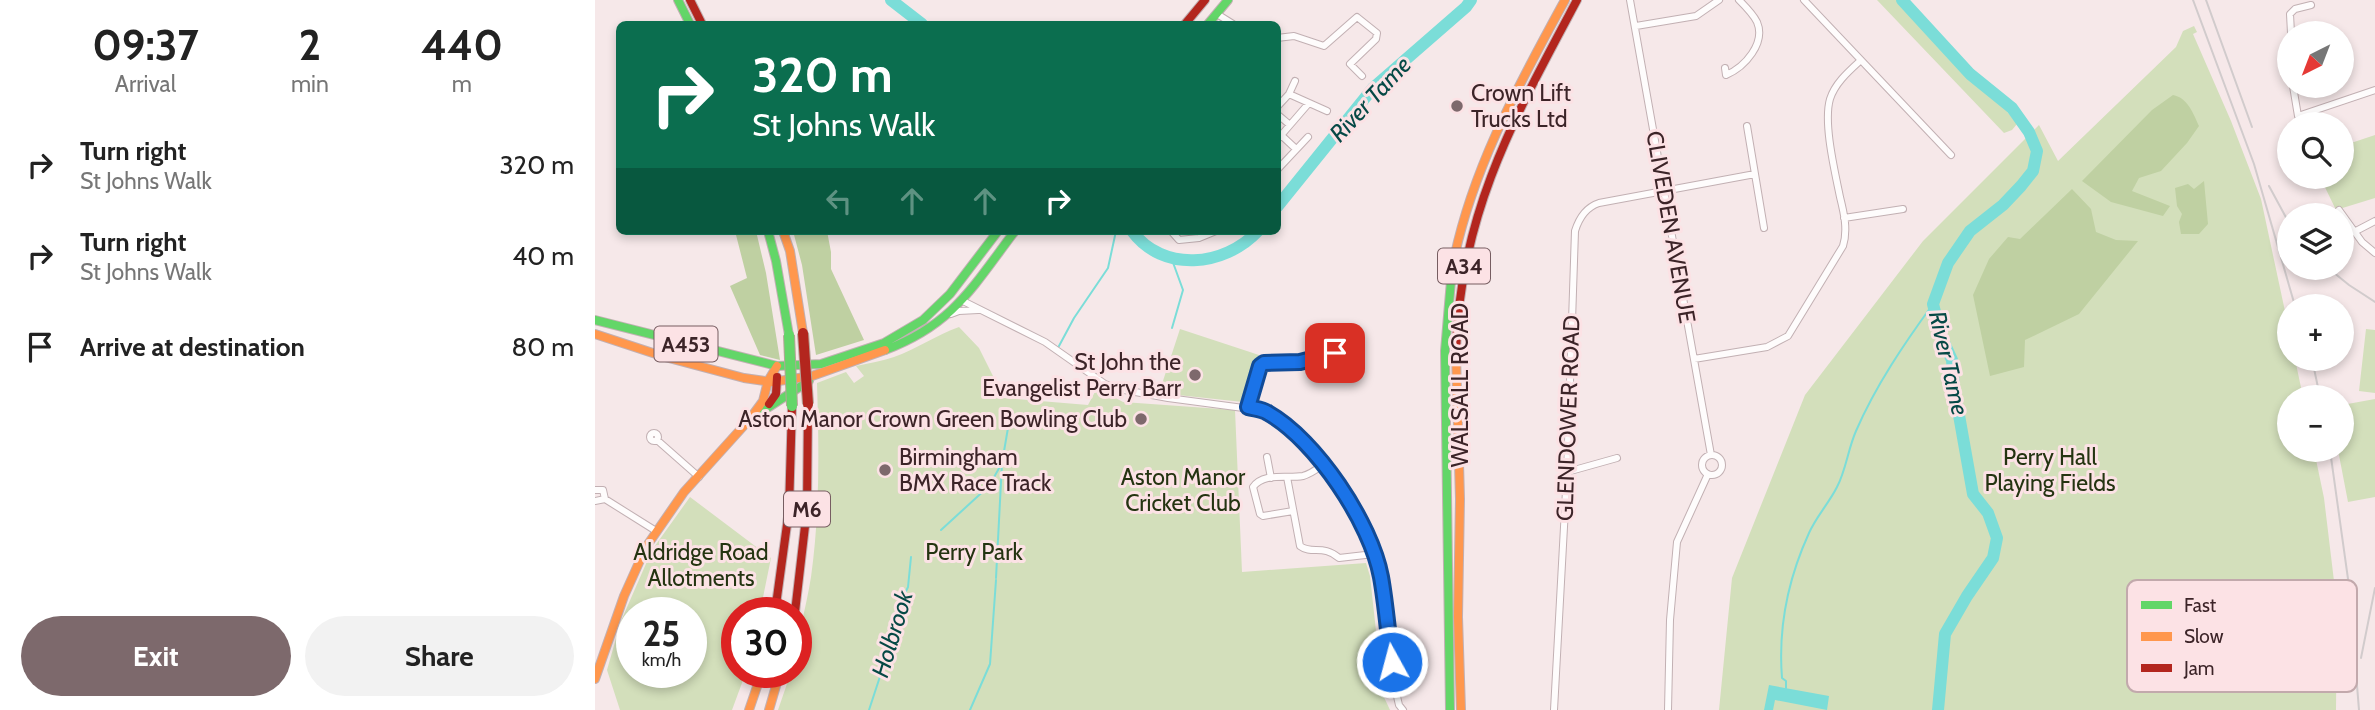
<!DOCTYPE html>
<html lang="en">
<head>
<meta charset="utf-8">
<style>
  :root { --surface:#fff; --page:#f2f2f2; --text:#222; --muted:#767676; --accent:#7d696c }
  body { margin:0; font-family:Cabin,sans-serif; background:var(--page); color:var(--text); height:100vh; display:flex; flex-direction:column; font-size:26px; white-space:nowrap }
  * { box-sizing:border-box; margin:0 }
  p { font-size:23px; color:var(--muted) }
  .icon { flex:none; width:38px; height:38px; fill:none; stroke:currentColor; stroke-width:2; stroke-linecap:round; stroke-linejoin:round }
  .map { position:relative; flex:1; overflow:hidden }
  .side { display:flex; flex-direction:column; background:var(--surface); width:595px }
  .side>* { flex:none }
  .top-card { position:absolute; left:21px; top:21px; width:665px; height:214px; border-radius:10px; box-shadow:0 4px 10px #0003; background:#0b6e4f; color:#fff; overflow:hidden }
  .needle { width:46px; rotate:222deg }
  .buttons { position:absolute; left:1682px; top:21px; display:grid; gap:14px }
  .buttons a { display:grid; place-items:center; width:77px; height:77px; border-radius:50%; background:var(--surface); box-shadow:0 4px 10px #0003; font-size:35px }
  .speed { position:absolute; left:21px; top:597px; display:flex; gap:14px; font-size:35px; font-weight:700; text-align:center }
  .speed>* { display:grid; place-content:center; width:91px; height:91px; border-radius:50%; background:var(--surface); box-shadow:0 4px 10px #0003; line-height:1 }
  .speed small { font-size:18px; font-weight:400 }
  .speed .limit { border:10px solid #d22; background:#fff; color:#111 }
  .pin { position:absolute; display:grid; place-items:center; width:60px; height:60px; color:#fff; margin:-30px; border-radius:14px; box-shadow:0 4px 10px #0006 }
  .me { position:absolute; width:77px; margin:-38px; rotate:353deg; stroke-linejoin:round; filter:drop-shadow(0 0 5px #0008) }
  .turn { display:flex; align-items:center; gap:24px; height:147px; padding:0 21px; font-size:32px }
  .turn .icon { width:91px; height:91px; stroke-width:2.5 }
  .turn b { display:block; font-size:49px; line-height:60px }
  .lanes { display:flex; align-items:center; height:66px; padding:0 21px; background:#0003; justify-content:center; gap:35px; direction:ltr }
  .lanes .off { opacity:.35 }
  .eta { display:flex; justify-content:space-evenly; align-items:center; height:119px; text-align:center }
  .eta b { font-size:42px; font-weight:700; line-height:49px }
  .button { display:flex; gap:14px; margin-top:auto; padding:14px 21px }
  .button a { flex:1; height:80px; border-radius:42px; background:var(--accent); color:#fff; font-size:28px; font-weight:700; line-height:80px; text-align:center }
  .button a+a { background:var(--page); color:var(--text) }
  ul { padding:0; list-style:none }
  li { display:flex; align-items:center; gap:21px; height:91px; padding:0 21px }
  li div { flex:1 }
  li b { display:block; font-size:26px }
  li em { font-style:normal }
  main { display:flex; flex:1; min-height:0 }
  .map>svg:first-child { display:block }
  .green { fill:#d3dfbb; fill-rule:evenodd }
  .forest { fill:#bfd0a2 }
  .water { fill:#7bddd8 }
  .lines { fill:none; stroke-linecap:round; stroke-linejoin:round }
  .stream { stroke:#7bddd8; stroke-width:2 }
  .river { stroke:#7bddd8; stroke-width:12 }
  .street-casing { stroke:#c2b0b3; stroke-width:8 }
  .fast-casing { stroke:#c2b0b3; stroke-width:10 }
  .slow-casing { stroke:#c2b0b3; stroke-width:10 }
  .jam-casing { stroke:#c2b0b3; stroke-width:10 }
  .street { stroke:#fefcfc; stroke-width:6 }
  .fast { stroke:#63d668; stroke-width:8 }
  .slow { stroke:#ff974d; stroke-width:8 }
  .jam { stroke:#b3261e; stroke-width:8 }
  .rail { stroke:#d1cbcc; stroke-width:2 }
  .fast-bridge-casing { stroke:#b6a498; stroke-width:12; stroke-linecap:butt }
  .jam-bridge-casing { stroke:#b6a498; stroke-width:12; stroke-linecap:butt }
  .fast-bridge { stroke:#63d668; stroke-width:10 }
  .jam-bridge { stroke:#b3261e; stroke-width:10 }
  .route-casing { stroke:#114b97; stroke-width:18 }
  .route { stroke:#1a73e8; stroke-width:12 }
  .poi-dot { fill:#7d696c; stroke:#fce2e5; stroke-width:2.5 }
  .labels { text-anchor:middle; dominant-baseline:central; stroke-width:6; stroke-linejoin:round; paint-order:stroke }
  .shield { fill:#fce2e5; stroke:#765d61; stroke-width:2 }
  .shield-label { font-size:21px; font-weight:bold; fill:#3c2428 }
  .poi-label { font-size:23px; fill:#3c2428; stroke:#fce2e5; text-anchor:start }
  .street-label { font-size:23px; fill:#3c2428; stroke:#fce2e5 }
  .park-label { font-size:23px; fill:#243411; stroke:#fce2e5 }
  .water-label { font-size:24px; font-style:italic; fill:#064946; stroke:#fce2e5 }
  .key { fill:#fce2e5; stroke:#c2a9ac; stroke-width:2 }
  .key-label { font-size:19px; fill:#3c2428 }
</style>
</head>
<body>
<main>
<section class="side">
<div class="eta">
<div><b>09:37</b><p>Arrival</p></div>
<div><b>2</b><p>min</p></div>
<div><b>440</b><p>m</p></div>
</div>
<ul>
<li><svg class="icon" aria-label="right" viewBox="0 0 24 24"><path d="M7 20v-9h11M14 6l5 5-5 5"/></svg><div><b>Turn right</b><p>St Johns Walk</p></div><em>320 m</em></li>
<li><svg class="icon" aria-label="right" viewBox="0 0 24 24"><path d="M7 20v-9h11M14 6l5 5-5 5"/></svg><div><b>Turn right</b><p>St Johns Walk</p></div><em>40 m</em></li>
<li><svg class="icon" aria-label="arrive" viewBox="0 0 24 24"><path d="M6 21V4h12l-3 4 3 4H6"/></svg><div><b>Arrive at destination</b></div><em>80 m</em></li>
</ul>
<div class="button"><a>Exit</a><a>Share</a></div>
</section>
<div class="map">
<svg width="1780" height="710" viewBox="0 0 1780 710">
  <rect width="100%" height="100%" fill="#f6e8e9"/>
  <path class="green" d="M 1282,0 L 1304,0 L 1355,59 L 1411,110 L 1422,124 L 1417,130 L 1409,133 Z
    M 1599,26 L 1602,32 L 1598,34 L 1636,121 L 1666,199 L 1694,330 L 1694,359 L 1700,359 L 1708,397 L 1694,397 L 1694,450 L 1719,450 L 1729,498 L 1742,606 L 1741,710 L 1124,710 L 1137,578 L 1210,395 L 1328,241 L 1444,125 L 1463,161 L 1581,47 L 1588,31 Z
    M 1780,135 L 1780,198 L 1741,210 L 1725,177 L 1746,177 L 1747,146 Z
    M 364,327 L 384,348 L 409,398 L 493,405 L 502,388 L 528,402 L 640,410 L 647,572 L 771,563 L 775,576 L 788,695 L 795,710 L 183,710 L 196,672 L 201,672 C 201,639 211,609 216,577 C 225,513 224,448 222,383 L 251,372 L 259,383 L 269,376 L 261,366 C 274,363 287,361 299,357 C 322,349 341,335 364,327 Z
    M 585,329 L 664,355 L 648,402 L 564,393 Z
    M 1771,329 L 1780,330 L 1780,393 L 1764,391 Z
    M 1780,399 L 1780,497 L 1753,502 L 1743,450 L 1746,450 L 1747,405 Z
    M 95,497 L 176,558 L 165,612 L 142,612 L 142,672 L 151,672 L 137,710 L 25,710 L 12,670 L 26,621 L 57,550 ZM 37,612 L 96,612 L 96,672 L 37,672 Z"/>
  <path class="forest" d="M 1578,95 C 1593,98 1598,113 1604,126 L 1592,143 L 1566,171 L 1544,178 L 1537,191 L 1575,206 L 1568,216 L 1516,202 L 1487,181 L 1557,110 Z
    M 1609,181 L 1613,224 L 1604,234 L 1586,234 L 1584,222 L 1587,214 L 1582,206 L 1580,188 L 1593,184 L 1599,189 Z
    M 1477,189 L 1496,209 L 1501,232 L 1521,240 L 1543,241 L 1484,314 L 1430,340 L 1429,367 L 1395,376 L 1378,295 L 1394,259 L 1413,237 L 1425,239 Z
    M 140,231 L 161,231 L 171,273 L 185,360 L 165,355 L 135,286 L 152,278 Z
    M 198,231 L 232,231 L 236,252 L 236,269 L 269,340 L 221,355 L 207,265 Z"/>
  <path class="water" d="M 1174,685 L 1234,696 L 1232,710 L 1180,700 L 1178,710 L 1169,710 Z"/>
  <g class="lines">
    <path class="stream" d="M 576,257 L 588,290 L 577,328
      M 464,346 L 479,318 L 513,268 L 521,231
      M 346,530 L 394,486 L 407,463 L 414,422
      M 401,578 L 407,463
      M 1191,688 L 1191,681 L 1187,678 C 1183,628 1193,579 1214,533 C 1221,517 1234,503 1242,487 C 1251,470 1253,449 1261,431 C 1281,385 1309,344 1338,304
      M 274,710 L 297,640 L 299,617 L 313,587 L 316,557
      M 375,710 L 395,664 L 401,580"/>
    <path class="river" d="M 296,0 L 327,24
      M 1307,0 L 1375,74 L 1417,108 L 1434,132 L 1442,151 L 1438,171 L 1426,186 L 1408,205 L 1375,231 L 1353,263 L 1338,304 L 1346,336 L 1357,360 L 1359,387 L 1378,494 L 1393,513 L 1402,538 L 1398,558 L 1372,596 L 1350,634 L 1343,710
      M 682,207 L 778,88 L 871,7 L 876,0
      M 537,231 C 568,273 629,267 663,231"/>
    <defs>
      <path id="street" d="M 1035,0 L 1116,455
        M 1209,0 L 1356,155
        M 622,14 L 638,24
        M 1041,26 L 1101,16 L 1124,0
        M 1696,33 L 1695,14 L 1700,9 L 1716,5
        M 682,38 L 699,36 L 729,46 L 762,17 L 782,33 L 781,39 L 755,64 L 767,76
        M 1130,68 L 1131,75 C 1150,67 1171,43 1162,22 C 1158,14 1150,6 1144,0
        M 1698,86 L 1703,116 L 1780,90
        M 694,94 L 732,111
        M 682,107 L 694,94 L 700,81
        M 682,114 L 695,125
        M 1152,126 L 1169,228
        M 686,135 L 701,149
        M 682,140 L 714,103
        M 682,170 L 713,137
        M 1744,210 L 1767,242 L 1780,253
        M 1249,218 L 1308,209
        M 576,231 L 584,240 L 604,238 L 621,231
        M 1759,232 L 1780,221
        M 366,300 L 450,342 L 510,384 L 524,389 L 573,398 L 671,411 L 691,424 L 709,440 L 729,464 L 751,498 L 772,537 L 786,575 L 800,688 L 804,705 L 808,710
        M 356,314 L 364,311 L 383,310
        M 1099,359 L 1172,347 L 1193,336 L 1248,246 C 1253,230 1249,213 1245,197 C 1240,172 1228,123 1235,99 C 1240,83 1254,71 1266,60
        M 653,407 L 665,366 L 669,363 L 723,359 L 757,346
        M55 437a4 4 0 1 1 8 0a4 4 0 1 1-8 0Z
        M 62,440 L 104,477
        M1107 465a10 10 0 1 1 20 0a10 10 0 1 1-20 0Z
        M 672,457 L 676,478
        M 972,472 L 1022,458
        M 692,477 L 705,546 C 717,555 728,544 744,558 L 779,554
        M 0,490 L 8,490 L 10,499 L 61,531
        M 0,501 L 10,499
        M 698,511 L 668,516 L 665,514 L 658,487 C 669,472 691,479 708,476 C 716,474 722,469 729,464
        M 959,710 L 972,472 L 980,231 C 984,218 992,207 1004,203 L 1160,174
        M 1073,710 L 1075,620 L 1082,542 L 1113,474"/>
      <path id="fast" d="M 83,0 L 95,24
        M 613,24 L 633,0
        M 173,231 L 181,261 L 194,335
        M 0,320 L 182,366 L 226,364 L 289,343 L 328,320 L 355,294 L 403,231
        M 290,350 C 359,324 378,286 420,231
        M 160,416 L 214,381
        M 855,710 L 850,351 L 857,269"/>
      <path id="slow" d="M 188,231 L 195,251 L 208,333
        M 857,269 C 875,172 923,86 970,0
        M 0,334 L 70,357 L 149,378 L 177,382 L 217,376 L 290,350
        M 861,355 L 865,499 L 863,617 L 866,710
        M 0,679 L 29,596 L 51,547 L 89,492 L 154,420 L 168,401 L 173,381 L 182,366
        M 154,710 L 167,672
        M 174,710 L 185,672"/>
      <path id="jam" d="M 95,0 L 107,24
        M 590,24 L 610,0
        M 861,355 C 863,217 919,118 982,0
        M 174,404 L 181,394 L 182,377
        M 180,612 L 194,510 L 197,406
        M 200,612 L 212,509 L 213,404"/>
    </defs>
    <use href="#street" class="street-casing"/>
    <use href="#fast" class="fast-casing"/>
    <use href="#slow" class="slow-casing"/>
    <use href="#jam" class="jam-casing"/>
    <use href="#street" class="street"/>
    <use href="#fast" class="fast"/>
    <use href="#slow" class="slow"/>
    <use href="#jam" class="jam"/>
    <path class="rail" d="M 1598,0 L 1659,164 L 1700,306
      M 1611,0 L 1657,127
      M 1674,186 L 1694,223
      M 1733,268 L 1754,285 L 1780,302
      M 1717,359 L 1725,397
      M 1735,450 L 1754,586 L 1764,710
      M 1766,658 L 1780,588"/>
    <defs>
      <path id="fast-bridge" d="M 194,335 L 197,406"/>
      <path id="jam-bridge" d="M 208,333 L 213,404"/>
    </defs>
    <use href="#fast-bridge" class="fast-bridge-casing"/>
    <use href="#jam-bridge" class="jam-bridge-casing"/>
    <use href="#fast-bridge" class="fast-bridge"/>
    <use href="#jam-bridge" class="jam-bridge"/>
  </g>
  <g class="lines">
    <defs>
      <path id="route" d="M 740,353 L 705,362 L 669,363 L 665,366 L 653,407 C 660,409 667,409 673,413 C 721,440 776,523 786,577 C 791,605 793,634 797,662"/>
    </defs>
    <use href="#route" class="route-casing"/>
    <use href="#route" class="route"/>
  </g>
  <g class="poi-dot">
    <circle cx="862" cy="106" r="7"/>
    <circle cx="600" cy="375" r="7"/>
    <circle cx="546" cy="419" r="7"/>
    <circle cx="290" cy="470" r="7"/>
  </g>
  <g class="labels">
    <g class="shield">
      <rect x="843" y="248.5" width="52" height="35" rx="5"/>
      <rect x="59.5" y="326.5" width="63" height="35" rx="5"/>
      <rect x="189" y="491.5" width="46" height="35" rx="5"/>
    </g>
    <g class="shield-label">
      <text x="869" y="266">A34</text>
      <text x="91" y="344">A453</text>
      <text x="212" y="509">M6</text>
    </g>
    <g class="poi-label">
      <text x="876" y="93">Crown Lift<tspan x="876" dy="26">Trucks Ltd</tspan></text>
      <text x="586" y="362" text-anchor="end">St John the<tspan x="586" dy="26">Evangelist Perry Barr</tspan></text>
      <text x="532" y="419" text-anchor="end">Aston Manor Crown Green Bowling Club</text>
      <text x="304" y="457">Birmingham<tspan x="304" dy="26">BMX Race Track</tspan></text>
    </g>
    <g class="street-label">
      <text transform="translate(1076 227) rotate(80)">CLIVEDEN AVENUE</text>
      <text transform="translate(865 385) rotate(-90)">WALSALL ROAD</text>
      <text transform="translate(973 418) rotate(-88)">GLENDOWER ROAD</text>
    </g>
    <g class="park-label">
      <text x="1455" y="457">Perry Hall<tspan x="1455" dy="26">Playing Fields</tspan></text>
      <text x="588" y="477">Aston Manor<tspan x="588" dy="26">Cricket Club</tspan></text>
      <text x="106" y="552">Aldridge Road<tspan x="106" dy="26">Allotments</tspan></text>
      <text x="379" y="552">Perry Park</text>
    </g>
    <g class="water-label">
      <text transform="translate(775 99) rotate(-47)">River Tame</text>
      <text transform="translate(1354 363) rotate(77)">River Tame</text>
      <text transform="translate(297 634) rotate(-73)">Holbrook</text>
    </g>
  </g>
  <rect x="1532" y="580" width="230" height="112" rx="10" class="key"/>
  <rect x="1546" y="601" width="31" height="8" fill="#63d668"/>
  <rect x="1546" y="632" width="31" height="9" fill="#ff974d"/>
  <rect x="1546" y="664" width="31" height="8" fill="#b3261e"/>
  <g class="key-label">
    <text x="1589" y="612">Fast</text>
    <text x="1589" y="643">Slow</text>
    <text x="1589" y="675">Jam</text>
  </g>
</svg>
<div class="buttons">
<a><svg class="needle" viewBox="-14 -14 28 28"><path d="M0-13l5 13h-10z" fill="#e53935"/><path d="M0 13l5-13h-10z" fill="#767676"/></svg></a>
<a><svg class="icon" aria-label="search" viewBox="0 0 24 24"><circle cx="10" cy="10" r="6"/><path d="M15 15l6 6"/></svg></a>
<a><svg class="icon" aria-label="layers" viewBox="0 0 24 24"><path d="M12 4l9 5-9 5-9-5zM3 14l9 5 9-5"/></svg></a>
<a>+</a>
<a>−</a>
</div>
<div class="speed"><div>25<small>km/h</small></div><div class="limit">30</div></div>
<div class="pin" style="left:740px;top:353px;background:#d93025"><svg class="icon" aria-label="arrive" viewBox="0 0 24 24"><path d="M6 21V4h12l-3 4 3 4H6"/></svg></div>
<svg class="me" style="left:797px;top:662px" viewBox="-20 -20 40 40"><circle r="17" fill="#1a73e8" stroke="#fff" stroke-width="3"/><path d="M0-11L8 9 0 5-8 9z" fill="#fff"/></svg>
<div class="top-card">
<div class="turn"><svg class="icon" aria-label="right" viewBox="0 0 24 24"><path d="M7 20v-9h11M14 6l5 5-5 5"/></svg><div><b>320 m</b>St Johns Walk</div></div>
<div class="lanes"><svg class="icon off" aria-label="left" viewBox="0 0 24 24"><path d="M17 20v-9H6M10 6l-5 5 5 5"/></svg><svg class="icon off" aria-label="ahead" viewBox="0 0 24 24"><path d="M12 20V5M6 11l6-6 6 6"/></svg><svg class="icon off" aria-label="ahead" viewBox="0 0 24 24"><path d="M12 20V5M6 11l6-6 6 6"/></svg><svg class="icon" aria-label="right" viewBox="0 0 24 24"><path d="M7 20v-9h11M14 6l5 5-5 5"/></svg></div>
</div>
</div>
</main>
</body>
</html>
